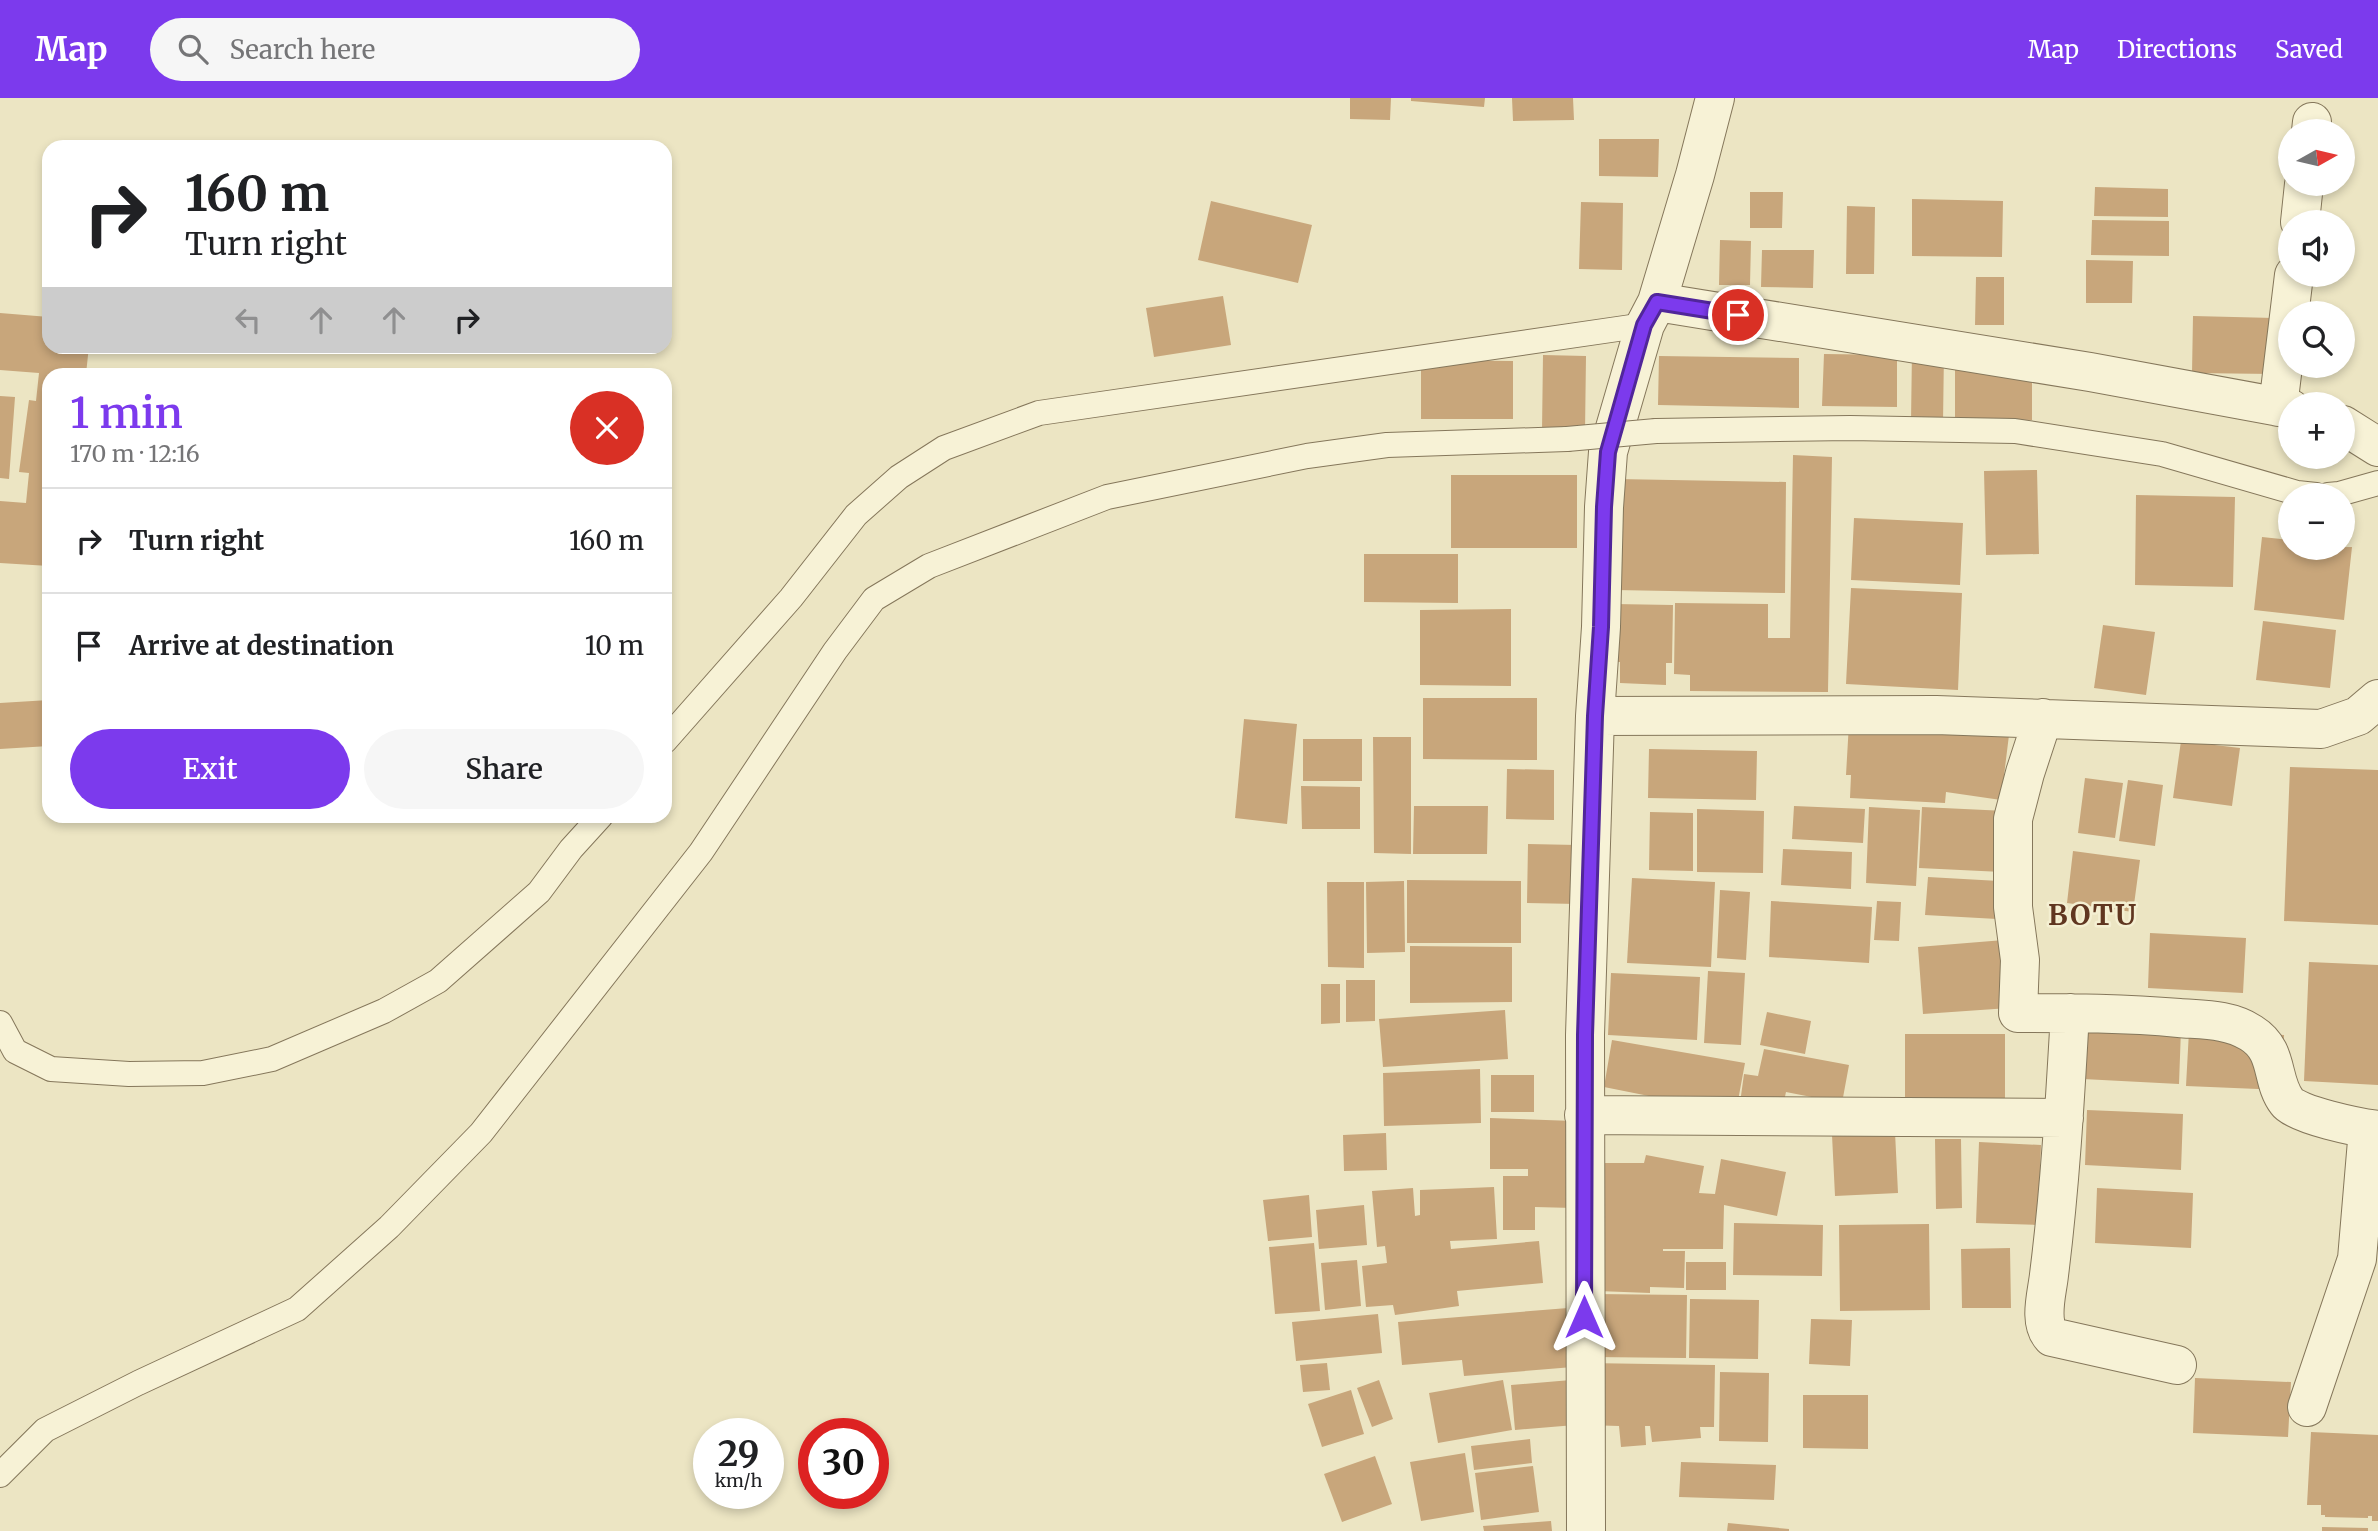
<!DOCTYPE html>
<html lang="en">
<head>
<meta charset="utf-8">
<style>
  :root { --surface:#fff; --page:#f6f6f6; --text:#202124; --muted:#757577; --line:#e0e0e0; --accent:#7c3aed }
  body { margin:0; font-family:Merriweather,serif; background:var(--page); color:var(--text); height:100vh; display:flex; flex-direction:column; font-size:26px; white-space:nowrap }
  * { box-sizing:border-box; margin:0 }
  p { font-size:23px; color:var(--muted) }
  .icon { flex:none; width:38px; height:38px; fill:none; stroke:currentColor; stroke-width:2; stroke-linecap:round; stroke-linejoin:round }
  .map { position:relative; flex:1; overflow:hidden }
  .panel { position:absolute; left:42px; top:270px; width:630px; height:455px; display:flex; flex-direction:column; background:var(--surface); border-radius:21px; box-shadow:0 4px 10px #0003 }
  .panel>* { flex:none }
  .top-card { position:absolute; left:42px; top:42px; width:630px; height:214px; border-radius:21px; box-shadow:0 4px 10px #0003; background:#fff; color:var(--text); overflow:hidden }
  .needle { width:46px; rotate:82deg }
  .tools { position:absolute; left:2278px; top:21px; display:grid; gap:14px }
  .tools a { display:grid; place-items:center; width:77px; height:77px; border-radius:50%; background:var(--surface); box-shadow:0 4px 10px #0003; font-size:35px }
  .speed { position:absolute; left:693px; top:1320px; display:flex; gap:14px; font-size:35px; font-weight:700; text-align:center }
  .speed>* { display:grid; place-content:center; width:91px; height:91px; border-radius:50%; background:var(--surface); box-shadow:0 4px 10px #0003; line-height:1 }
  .speed small { font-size:18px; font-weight:400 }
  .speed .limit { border:10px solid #d22; background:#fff; color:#111 }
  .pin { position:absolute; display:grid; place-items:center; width:60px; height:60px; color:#fff; margin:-30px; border:4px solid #fff; border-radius:50%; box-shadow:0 2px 7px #0007 }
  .me { position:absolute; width:77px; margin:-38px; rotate:0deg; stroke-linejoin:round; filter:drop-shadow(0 0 5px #0008) }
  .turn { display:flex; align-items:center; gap:24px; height:147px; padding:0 28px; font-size:32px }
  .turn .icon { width:91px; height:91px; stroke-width:2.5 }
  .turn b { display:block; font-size:49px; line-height:60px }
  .lanes { display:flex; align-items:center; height:66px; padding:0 28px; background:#0003; justify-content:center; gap:35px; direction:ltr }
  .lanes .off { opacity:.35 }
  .round { display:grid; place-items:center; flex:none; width:74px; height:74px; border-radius:37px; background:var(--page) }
  .head { display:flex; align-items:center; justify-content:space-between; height:119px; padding:0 28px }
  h1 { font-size:42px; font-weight:600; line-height:52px; color:var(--accent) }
  .button { display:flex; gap:14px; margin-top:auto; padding:14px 28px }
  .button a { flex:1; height:80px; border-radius:42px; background:var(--accent); color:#fff; font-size:28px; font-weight:600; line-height:80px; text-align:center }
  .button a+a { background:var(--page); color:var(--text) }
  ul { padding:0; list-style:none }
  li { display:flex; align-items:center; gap:21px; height:105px; padding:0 28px; border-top:2px solid var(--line) }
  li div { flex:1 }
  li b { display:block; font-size:26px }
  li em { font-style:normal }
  header { display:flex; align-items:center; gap:42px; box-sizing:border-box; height:98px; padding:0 35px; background:var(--accent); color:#fff }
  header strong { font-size:33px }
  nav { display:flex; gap:38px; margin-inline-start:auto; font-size:24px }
  .search { width:490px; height:63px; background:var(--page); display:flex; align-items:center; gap:18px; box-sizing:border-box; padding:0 24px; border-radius:38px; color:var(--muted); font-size:26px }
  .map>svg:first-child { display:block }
  .building { fill:#c8a67b }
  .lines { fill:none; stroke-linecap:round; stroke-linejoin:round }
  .lane-casing { stroke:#85775b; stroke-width:26 }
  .street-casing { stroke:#85775b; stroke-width:40 }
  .lane { stroke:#f7f2d6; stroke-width:24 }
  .street { stroke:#f7f2d6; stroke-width:38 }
  .lane-bridge-casing { stroke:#85775b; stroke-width:26; stroke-linecap:butt }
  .lane-bridge { stroke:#f7f2d6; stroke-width:24 }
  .route-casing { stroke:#51269a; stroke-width:18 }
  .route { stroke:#7c3aed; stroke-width:12 }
  .labels { text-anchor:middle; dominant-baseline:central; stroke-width:5; stroke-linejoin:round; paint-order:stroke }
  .district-label { font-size:28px; font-weight:bold; letter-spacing:2px; fill:#603620; stroke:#f4efd2 }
</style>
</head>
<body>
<header>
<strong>Map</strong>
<div class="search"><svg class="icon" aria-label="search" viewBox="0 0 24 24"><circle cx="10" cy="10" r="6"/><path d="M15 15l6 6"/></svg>Search here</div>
<nav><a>Map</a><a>Directions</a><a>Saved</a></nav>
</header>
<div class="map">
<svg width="2378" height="1433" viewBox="0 0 2378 1433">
  <rect width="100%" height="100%" fill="#ece5c3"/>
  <path class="building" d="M 1350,0 L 1391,0 L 1390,22 L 1350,21 Z
    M 1411,0 L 1485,0 L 1484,9 L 1411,3 Z
    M 1512,0 L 1573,0 L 1574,22 L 1513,23 Z
    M 1599,41 L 1659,41 L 1658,79 L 1599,78 Z
    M 2095,89 L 2168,91 L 2168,119 L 2094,118 Z
    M 1750,94 L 1783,94 L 1782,130 L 1750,130 Z
    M 1912,101 L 2003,103 L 2002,159 L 1912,158 Z
    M 1211,103 L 1312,127 L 1298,185 L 1198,162 Z
    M 1581,104 L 1623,105 L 1622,172 L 1579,171 Z
    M 1847,108 L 1875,109 L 1874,176 L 1846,176 Z
    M 2092,122 L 2169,123 L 2169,158 L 2091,157 Z
    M 1720,142 L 1751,143 L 1750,187 L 1719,187 Z
    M 1762,152 L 1814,152 L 1813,190 L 1761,189 Z
    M 2086,162 L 2133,163 L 2132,205 L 2086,205 Z
    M 1976,179 L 2004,179 L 2004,227 L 1975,227 Z
    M 1223,198 L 1231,247 L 1154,259 L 1146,210 Z
    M 0,215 L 49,219 L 49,248 L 89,248 L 86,276 L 49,276 L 49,468 L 0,465 L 0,403 L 26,405 L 29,375 L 19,374 L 29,302 L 36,303 L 39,275 L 0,272 Z
    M 2193,218 L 2274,220 L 2273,276 L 2192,275 Z
    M 1912,252 L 1944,252 L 1943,325 L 1911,324 Z
    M 1824,256 L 1897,257 L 1897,309 L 1822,308 Z
    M 1543,257 L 1586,258 L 1585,334 L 1542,333 Z
    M 1659,258 L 1799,260 L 1799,310 L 1658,307 Z
    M 1421,262 L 1513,263 L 1513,321 L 1421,321 Z
    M 1955,271 L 2032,272 L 2032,322 L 1955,321 Z
    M 0,298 L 15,299 L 9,381 L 0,380 Z
    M 1793,357 L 1832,359 L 1828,594 L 1690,593 L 1690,577 L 1674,576 L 1675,505 L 1768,506 L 1768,540 L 1790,540 Z
    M 2037,372 L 2039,456 L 1986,457 L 1984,373 Z
    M 1451,377 L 1577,377 L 1577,450 L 1451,450 Z
    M 1617,381 L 1786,384 L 1785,495 L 1615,492 Z
    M 2136,397 L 2235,399 L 2233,489 L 2135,487 Z
    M 1854,420 L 1963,425 L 1960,487 L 1851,482 Z
    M 2262,439 L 2291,442 L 2291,450 L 2352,449 L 2344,522 L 2254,512 Z
    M 1364,456 L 1458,456 L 1458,505 L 1364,504 Z
    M 1851,490 L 1962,495 L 1958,592 L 1846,586 Z
    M 1614,506 L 1673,507 L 1672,565 L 1666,565 L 1666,587 L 1620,585 L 1620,564 L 1613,564 Z
    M 1511,511 L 1511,588 L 1420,587 L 1420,512 Z
    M 2263,523 L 2336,532 L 2330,590 L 2256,582 Z
    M 2103,527 L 2155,534 L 2146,597 L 2094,590 Z
    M 1423,600 L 1537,600 L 1537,662 L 1423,661 Z
    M 49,602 L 49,648 L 0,651 L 0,605 Z
    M 1244,621 L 1297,626 L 1287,726 L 1235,720 Z
    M 1849,625 L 2009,637 L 2001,702 L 1946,694 L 1945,705 L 1850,700 L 1851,677 L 1846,677 Z
    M 1373,639 L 1411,639 L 1411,756 L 1374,755 Z
    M 1303,641 L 1362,641 L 1362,683 L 1303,683 Z
    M 2181,643 L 2240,650 L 2232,708 L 2173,700 Z
    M 1649,651 L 1757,653 L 1756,702 L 1648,700 Z
    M 2290,669 L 2378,672 L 2378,827 L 2284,823 Z
    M 1507,671 L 1554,672 L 1554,722 L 1506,721 Z
    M 2085,680 L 2123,685 L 2115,740 L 2078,735 Z
    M 2128,682 L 2163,687 L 2155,748 L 2119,743 Z
    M 1301,688 L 1360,689 L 1360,731 L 1302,731 Z
    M 1414,708 L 1488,708 L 1487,756 L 1413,756 Z
    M 1794,708 L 1865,711 L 1863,745 L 1792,741 Z
    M 1869,709 L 1920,712 L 1916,788 L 1866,785 Z
    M 1922,709 L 2006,713 L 2002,774 L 1919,770 Z
    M 1697,711 L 1764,713 L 1763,775 L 1697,774 Z
    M 1650,714 L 1693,715 L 1693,773 L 1649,772 Z
    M 1528,746 L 1577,747 L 1577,806 L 1527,805 Z
    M 1783,751 L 1852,754 L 1851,791 L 1781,787 Z
    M 2073,753 L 2140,762 L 2133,814 L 2067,805 Z
    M 1928,779 L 1999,783 L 1997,821 L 1925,817 Z
    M 1632,780 L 1715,784 L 1711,869 L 1627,865 Z
    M 1407,782 L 1521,783 L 1521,845 L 1407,845 Z
    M 1404,783 L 1405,854 L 1367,855 L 1366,784 Z
    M 1327,784 L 1364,784 L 1364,870 L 1328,869 Z
    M 1720,792 L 1750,794 L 1746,862 L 1717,860 Z
    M 1771,803 L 1872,809 L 1869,865 L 1769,859 Z
    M 1877,803 L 1901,804 L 1899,843 L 1874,842 Z
    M 2150,835 L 2246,840 L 2243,895 L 2148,890 Z
    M 2004,842 L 2009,910 L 1923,916 L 1918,849 Z
    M 1410,848 L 1512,849 L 1512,904 L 1410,905 Z
    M 2309,864 L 2378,867 L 2378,987 L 2304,983 Z
    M 1708,873 L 1745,875 L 1741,947 L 1704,945 Z
    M 1611,875 L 1700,879 L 1697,942 L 1608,937 Z
    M 1346,882 L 1375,882 L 1375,923 L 1346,924 Z
    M 1321,886 L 1340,886 L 1340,925 L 1321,926 Z
    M 1505,912 L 1508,961 L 1383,969 L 1379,921 Z
    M 1767,914 L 1811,923 L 1805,956 L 1760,947 Z
    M 2085,926 L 2181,931 L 2179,986 L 2083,981 Z
    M 2189,933 L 2284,937 L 2282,992 L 2186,988 Z
    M 1905,936 L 2005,936 L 2005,1001 L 1905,1001 Z
    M 1612,942 L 1745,965 L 1737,1008 L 1694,1007 L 1604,989 Z
    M 1764,951 L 1849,967 L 1842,1005 L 1786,994 L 1782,1012 L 1740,1005 L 1744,976 L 1758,978 Z
    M 1480,971 L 1481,1025 L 1384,1028 L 1383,975 Z
    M 1491,977 L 1534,977 L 1534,1014 L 1491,1014 Z
    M 2087,1012 L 2183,1016 L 2181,1072 L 2085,1067 Z
    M 1490,1020 L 1574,1023 L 1573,1110 L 1535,1109 L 1535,1132 L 1503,1132 L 1503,1078 L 1528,1078 L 1528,1071 L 1490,1071 Z
    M 1895,1034 L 1898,1095 L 1835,1098 L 1832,1037 Z
    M 1386,1035 L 1387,1072 L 1344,1073 L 1343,1037 Z
    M 1935,1041 L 1961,1041 L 1962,1110 L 1936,1111 Z
    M 1979,1044 L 2041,1047 L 2038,1127 L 1976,1125 Z
    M 1646,1057 L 1704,1068 L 1699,1095 L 1715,1096 L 1721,1061 L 1786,1074 L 1777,1118 L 1724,1107 L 1723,1151 L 1663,1151 L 1663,1153 L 1685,1153 L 1684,1190 L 1650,1189 L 1650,1195 L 1598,1193 L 1604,1065 L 1644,1065 Z
    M 1494,1089 L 1497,1141 L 1450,1143 L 1451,1151 L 1539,1143 L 1543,1185 L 1457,1193 L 1459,1208 L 1395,1217 L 1393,1207 L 1366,1209 L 1362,1168 L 1387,1165 L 1385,1148 L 1377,1149 L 1372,1093 L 1413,1090 L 1415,1118 L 1420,1117 L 1420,1092 Z
    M 2097,1090 L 2193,1095 L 2191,1150 L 2095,1145 Z
    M 1309,1097 L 1312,1139 L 1268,1143 L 1263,1102 Z
    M 1364,1107 L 1367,1147 L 1319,1151 L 1316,1112 Z
    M 1734,1125 L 1823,1127 L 1822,1178 L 1733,1177 Z
    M 1929,1126 L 1930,1212 L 1840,1213 L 1839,1127 Z
    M 1314,1145 L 1320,1213 L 1275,1216 L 1269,1149 Z
    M 2010,1150 L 2011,1210 L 1962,1210 L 1961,1151 Z
    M 1357,1162 L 1361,1208 L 1325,1212 L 1321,1165 Z
    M 1686,1164 L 1726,1164 L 1726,1192 L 1686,1192 Z
    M 1594,1196 L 1687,1197 L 1686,1260 L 1594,1259 Z
    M 1690,1201 L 1759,1202 L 1758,1261 L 1689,1260 Z
    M 1568,1210 L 1573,1269 L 1464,1278 L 1462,1262 L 1402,1267 L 1398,1224 Z
    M 1378,1216 L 1382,1255 L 1296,1263 L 1292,1224 Z
    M 1811,1221 L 1852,1222 L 1850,1268 L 1809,1266 Z
    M 1327,1265 L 1330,1292 L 1303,1294 L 1300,1267 Z
    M 1587,1265 L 1715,1267 L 1714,1329 L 1700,1329 L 1701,1340 L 1652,1344 L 1650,1328 L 1645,1328 L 1646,1347 L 1621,1349 L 1619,1328 L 1586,1327 Z
    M 1720,1274 L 1769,1275 L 1768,1344 L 1719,1343 Z
    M 2195,1280 L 2291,1284 L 2288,1339 L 2193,1335 Z
    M 1379,1282 L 1393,1321 L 1372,1329 L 1357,1290 Z
    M 1503,1282 L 1512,1332 L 1438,1345 L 1429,1295 Z
    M 1571,1282 L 1575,1327 L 1515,1332 L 1511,1287 Z
    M 1351,1292 L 1364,1336 L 1322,1349 L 1308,1306 Z
    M 1803,1297 L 1868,1297 L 1868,1351 L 1803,1350 Z
    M 2311,1334 L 2378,1337 L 2378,1423 L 2372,1423 L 2372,1418 L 2368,1418 L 2368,1420 L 2325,1419 L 2325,1417 L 2321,1417 L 2321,1407 L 2307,1407 Z
    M 1530,1341 L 1532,1365 L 1474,1372 L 1471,1348 Z
    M 1465,1355 L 1474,1414 L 1421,1423 L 1410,1364 Z
    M 1375,1358 L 1392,1406 L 1342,1424 L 1324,1376 Z
    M 1681,1364 L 1776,1367 L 1774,1402 L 1679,1399 Z
    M 1533,1368 L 1539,1414 L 1481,1422 L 1475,1375 Z
    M 1551,1423 L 1552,1433 L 1484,1433 L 1483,1428 Z
    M 1728,1425 L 1789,1431 L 1789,1433 L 1727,1433 Z
    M 2322,1429 L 2368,1430 L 2368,1433 L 2322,1433 Z"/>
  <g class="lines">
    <defs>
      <path id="lane" d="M 1656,333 L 1850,330 L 2015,333 L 2162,356 L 2297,395 L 2316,397
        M 2328,397 L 2339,396 L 2378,385
        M 665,643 L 791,500 L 856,417 L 899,379 L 944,350 L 1039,315 L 1645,227
        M 0,925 L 15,953 L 51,971 L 129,976 L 203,975 L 272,961 L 384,913 L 438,883 L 539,794 L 571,751 L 601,718
        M 0,1377 L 45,1332 L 138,1285 L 297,1211 L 389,1129 L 481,1035 L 701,754 L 835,553 L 874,501 L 929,468 L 1107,399 L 1307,358 L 1387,347 L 1567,341"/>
      <path id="street" d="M 2311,33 L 2312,24
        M 2300,124 L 2304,86
        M 1657,204 L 2090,274 L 2291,311
        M 2278,309 L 2294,177
        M 2343,327 L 2378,349
        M 1595,618 L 1936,617 L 2321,631 L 2358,618 L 2378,601
        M 2043,620 L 2025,675 L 2013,721 L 2013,809 L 2020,862 L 2018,915 C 2072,915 2125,915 2179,920 C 2204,922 2229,921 2251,935 C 2280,953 2270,982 2287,1004 C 2296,1017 2360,1030 2378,1032
        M 2070,915 C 2065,1003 2060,1090 2049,1177 C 2047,1196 2038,1224 2052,1239 L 2177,1267
        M 1584,1017 L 2064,1020
        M 2307,1309 L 2357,1161 L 2368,1031
        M 1586,1433 L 1585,937 L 1595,618 L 1601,529 L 1604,409 L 1608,354 L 1645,227 L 1657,204 L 1695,77 L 1715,0"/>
    </defs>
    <use href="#lane" class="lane-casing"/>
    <use href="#street" class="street-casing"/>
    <use href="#lane" class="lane"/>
    <use href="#street" class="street"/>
    <defs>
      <path id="lane-bridge" d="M 1567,341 L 1656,333"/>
    </defs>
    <use href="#lane-bridge" class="lane-bridge-casing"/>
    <use href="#lane-bridge" class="lane-bridge"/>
  </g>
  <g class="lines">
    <defs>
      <path id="route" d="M 1584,1219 L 1585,937 L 1595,618 L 1601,529 L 1604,409 L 1608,354 L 1644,227 L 1657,204 L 1738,217"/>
    </defs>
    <use href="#route" class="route-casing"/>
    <use href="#route" class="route"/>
  </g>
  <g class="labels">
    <g class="district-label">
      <text x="2093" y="817">BOTU</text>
    </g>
  </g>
</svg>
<div class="tools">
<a><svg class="needle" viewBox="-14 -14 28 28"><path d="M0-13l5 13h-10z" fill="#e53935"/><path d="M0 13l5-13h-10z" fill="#757577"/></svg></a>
<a><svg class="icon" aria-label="sound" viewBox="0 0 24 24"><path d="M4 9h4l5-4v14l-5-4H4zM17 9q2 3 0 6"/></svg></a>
<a><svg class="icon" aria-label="search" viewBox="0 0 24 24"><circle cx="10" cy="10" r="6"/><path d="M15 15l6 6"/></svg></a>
<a>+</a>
<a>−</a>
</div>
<div class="speed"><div>29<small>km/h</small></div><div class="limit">30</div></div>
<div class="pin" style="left:1738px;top:217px;background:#d93025"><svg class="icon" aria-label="arrive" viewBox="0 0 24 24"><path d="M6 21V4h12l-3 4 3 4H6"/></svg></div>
<svg class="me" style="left:1584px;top:1219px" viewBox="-20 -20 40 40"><path d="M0-17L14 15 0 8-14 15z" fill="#7c3aed" stroke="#fff" stroke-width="4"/></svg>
<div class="top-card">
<div class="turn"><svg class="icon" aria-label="right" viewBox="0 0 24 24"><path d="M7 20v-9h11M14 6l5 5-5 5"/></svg><div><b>160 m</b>Turn right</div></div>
<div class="lanes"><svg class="icon off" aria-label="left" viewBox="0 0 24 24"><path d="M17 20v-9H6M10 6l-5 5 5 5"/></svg><svg class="icon off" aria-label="ahead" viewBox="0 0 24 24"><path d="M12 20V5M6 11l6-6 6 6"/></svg><svg class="icon off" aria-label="ahead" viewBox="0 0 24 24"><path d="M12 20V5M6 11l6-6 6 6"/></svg><svg class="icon" aria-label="right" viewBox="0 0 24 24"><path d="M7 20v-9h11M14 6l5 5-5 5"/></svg></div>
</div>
<section class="panel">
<div class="head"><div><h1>1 min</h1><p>170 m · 12:16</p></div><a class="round" style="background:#d93025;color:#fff"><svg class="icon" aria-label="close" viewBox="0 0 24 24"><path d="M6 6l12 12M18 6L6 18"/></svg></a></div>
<ul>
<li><svg class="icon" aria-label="right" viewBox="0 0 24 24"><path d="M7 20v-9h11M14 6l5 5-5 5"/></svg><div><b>Turn right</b></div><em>160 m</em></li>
<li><svg class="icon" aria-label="arrive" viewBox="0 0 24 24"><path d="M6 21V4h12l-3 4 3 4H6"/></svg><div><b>Arrive at destination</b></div><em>10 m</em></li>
</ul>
<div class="button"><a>Exit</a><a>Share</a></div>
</section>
</div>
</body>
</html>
